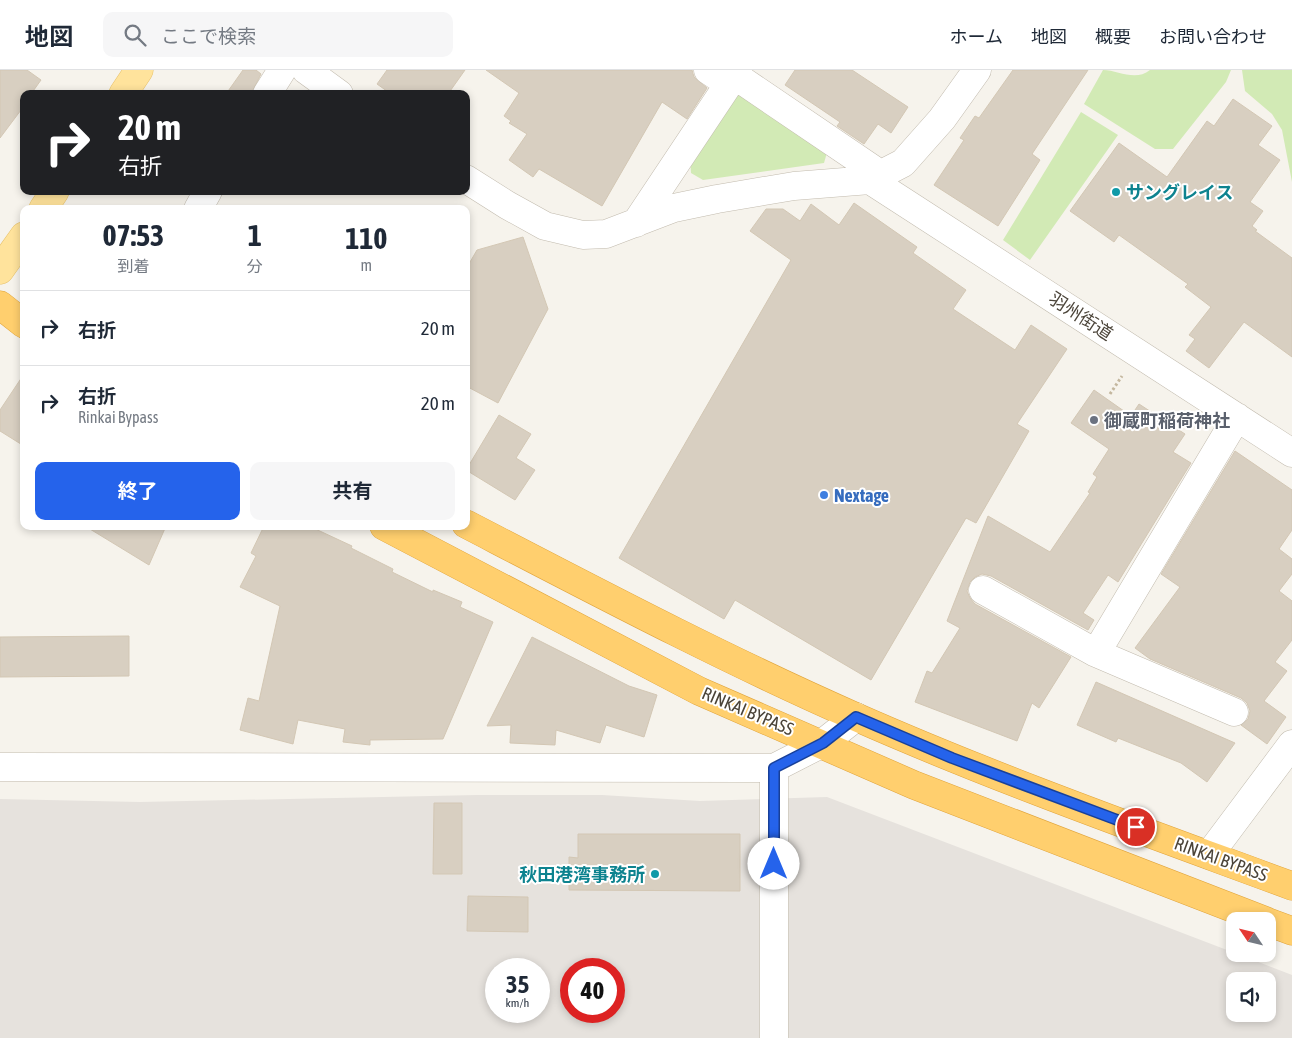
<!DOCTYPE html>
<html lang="ja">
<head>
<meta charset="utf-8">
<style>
  :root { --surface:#fff; --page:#f6f6f7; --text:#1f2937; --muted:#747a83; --line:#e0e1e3; --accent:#2563eb }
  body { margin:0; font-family:"Asap Condensed","Noto Sans JP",sans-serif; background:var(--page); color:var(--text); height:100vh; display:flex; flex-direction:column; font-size:19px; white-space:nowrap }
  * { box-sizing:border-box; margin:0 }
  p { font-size:16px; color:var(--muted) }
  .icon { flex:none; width:28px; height:28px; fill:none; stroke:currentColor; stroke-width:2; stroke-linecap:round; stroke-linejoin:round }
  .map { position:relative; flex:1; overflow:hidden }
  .panel { position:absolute; left:20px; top:135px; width:450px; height:325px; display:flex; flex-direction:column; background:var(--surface); border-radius:10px; box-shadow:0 2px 8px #0003 }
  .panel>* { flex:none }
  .hud { position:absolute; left:20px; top:20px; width:450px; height:105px; border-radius:10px; box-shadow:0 2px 8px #0003; background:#202124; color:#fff; overflow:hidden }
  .needle { width:32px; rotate:305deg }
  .controls { position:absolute; left:1226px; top:842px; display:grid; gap:10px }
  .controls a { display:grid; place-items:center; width:50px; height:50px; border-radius:10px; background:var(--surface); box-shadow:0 2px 8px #0003; font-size:25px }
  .speed { position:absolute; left:485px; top:888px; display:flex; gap:10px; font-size:25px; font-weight:700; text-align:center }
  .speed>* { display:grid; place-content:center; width:65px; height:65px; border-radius:50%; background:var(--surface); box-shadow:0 2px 8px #0003; line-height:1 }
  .speed small { font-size:12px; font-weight:400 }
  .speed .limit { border:8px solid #d22; background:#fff; color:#111 }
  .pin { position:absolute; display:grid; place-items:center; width:42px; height:42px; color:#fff; margin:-21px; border:2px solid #fff; border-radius:50%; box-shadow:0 1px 5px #0007 }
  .me { position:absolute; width:55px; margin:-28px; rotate:0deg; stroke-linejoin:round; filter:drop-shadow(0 0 4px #0008) }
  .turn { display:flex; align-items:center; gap:18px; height:105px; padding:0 15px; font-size:22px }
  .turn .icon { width:65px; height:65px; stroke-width:2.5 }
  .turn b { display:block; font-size:35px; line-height:42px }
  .eta { display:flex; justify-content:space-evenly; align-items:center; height:85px; text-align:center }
  .eta b { font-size:30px; font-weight:700; line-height:35px }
  .cta { display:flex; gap:10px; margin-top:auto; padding:10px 15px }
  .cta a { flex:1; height:58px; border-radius:10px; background:var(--accent); color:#fff; font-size:20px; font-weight:700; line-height:58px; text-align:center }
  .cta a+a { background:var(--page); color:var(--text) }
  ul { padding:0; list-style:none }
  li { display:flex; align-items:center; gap:15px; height:75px; padding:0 15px; border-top:1px solid var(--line) }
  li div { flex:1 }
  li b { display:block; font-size:19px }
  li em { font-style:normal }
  header { display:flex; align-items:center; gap:30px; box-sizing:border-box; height:70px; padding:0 25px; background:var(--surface); border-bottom:1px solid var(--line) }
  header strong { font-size:24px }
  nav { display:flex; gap:28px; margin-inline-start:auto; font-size:18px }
  .search { width:350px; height:45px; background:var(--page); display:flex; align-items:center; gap:12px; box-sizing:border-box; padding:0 18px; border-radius:10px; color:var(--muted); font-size:19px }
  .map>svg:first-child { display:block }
  .industrial { fill:#e6e2dd; fill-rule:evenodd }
  .green { fill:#d2eab5 }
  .building { fill:#d8cfc1; stroke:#d3c7b4 }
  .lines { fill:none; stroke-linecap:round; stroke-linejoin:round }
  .minor-casing { stroke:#c2bbae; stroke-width:29 }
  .major-casing { stroke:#e6c16a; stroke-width:29 }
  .highway-casing { stroke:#e0a43c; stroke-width:29 }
  .path { stroke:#c4b79f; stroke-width:3; stroke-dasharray:2.5 2.5; stroke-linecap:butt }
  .minor { stroke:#fff; stroke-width:28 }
  .major { stroke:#ffe39c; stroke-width:28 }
  .highway { stroke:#ffcf6e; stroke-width:28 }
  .route-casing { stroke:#184099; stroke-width:12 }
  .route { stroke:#2563eb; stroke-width:9 }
  .culture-dot { fill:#0f9aa8; stroke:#fff; stroke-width:2 }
  .worship-dot { fill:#6b7280; stroke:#fff; stroke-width:2 }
  .shop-dot { fill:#3f7fe0; stroke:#fff; stroke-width:2 }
  .labels { text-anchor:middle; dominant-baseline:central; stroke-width:4; stroke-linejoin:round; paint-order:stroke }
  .culture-label { font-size:18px; font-weight:bold; fill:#0d838f; stroke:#fff; text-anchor:start }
  .street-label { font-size:18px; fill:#4b4439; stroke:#fff }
  .worship-label { font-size:18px; font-weight:bold; fill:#5b616d; stroke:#fff; text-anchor:start }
  .shop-label { font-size:18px; font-weight:bold; fill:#366cbe; stroke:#fff; text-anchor:start }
</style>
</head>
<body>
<header>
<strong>地図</strong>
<div class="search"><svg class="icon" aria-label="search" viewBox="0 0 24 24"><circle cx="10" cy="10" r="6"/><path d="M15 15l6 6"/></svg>ここで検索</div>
<nav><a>ホーム</a><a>地図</a><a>概要</a><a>お問い合わせ</a></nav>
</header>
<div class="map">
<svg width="1292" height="968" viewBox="0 0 1292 968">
  <rect width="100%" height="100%" fill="#f6f3ec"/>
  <path class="industrial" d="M 477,725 L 602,725 L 700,731 L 827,727 L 1292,905 L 1292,968 L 0,968 L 0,729 L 140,732 ZM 496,899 L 539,899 L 539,941 L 496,941 ZM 571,899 L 614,899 L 614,941 L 571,941 ZM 1235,911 L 1268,911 L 1268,944 L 1235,944 Z"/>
  <path class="green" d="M 1103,0 C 1118,0 1135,12 1150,0 L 1231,0 L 1226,12 L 1173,79 L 1155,79 L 1084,34 Z
    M 1242,0 L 1292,0 L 1292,112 L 1282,60 L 1272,44 L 1245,21 Z
    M 734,20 L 828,79 L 824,93 L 703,110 L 691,103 L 690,86 Z
    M 1081,42 L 1118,65 L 1030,190 L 1003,170 Z"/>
  <path class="building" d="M 0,0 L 27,0 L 41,10 L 31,24 L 24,24 L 24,36 L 0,68 Z
    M 243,0 L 256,0 L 261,4 L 251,24 L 226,24 Z
    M 387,0 L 465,0 L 448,24 L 391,24 L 377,14 Z
    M 486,0 L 692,0 L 694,7 L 707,18 L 687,49 L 662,32 L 602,136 L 539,99 L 533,107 L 509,90 L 527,64 L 509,53 L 511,51 L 504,46 L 519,23 Z
    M 795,0 L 852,0 L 908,37 L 891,63 L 878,54 L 864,74 L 837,56 L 840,52 L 785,15 Z
    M 1013,0 L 1088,0 L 1032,84 L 1040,90 L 998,156 L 934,115 L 964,70 L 960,68 L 975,46 L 979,48 Z
    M 1233,29 L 1272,56 L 1258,75 L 1280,90 L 1250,132 L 1263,141 L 1252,156 L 1257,160 L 1255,161 L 1292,188 L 1292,287 L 1244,252 L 1209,298 L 1186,281 L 1195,269 L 1189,265 L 1211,237 L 1185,217 L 1188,214 L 1119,165 L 1114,172 L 1070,141 L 1119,73 L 1167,107 L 1207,51 L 1214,56 Z
    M 854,133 L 917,177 L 913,183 L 966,220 L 953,239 L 1015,280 L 1031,255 L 1067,279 L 1017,354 L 1029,361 L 976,453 L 966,448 L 871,610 L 735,530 L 724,549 L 619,488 L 791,190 L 750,161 L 766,139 L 783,139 L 800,151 L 811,134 L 839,155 Z
    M 523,167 L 548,239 L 498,333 L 466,316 L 466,199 L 477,180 Z
    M 24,304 L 24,376 L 0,361 L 0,340 Z
    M 1094,320 L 1131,346 L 1139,334 L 1185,364 L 1173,382 L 1191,393 L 1118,512 L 1108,505 L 1083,543 L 1094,550 L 1088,560 L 991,506 L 982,504 L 975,507 L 970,512 L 967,521 L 970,528 L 975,534 L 1071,587 L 1039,638 L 1032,633 L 1017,671 L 915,632 L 927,601 L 932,603 L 960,558 L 947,551 L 988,446 L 1050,482 L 1090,423 L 1088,422 L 1097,407 L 1093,404 L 1109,379 L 1071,353 Z
    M 499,345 L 531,364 L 516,388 L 535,400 L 515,430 L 466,400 Z
    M 1235,381 L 1292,420 L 1292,460 L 1279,479 L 1292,489 L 1292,504 L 1279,521 L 1292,531 L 1292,570 L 1275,592 L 1287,601 L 1264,631 L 1286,647 L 1267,674 L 1241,655 L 1248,649 L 1250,641 L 1247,633 L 1241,628 L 1150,589 L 1135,578 L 1180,517 L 1161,504 Z
    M 85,456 L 166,456 L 149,495 Z
    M 264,456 L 309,456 L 352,476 L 351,478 L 393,499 L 392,502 L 433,522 L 433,520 L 462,532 L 460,537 L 493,552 L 443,669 L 370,670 L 370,675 L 343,672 L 345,659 L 298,650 L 293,674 L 240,660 L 248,628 L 259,631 L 280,536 L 240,517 L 256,486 L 251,483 Z
    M 129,566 L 129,606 L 0,607 L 0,567 Z
    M 532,567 L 629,616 L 657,625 L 644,667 L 606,655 L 600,673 L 556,660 L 555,675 L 510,673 L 511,655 L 487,656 Z
    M 1096,612 L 1235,673 L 1207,712 L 1181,693 L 1118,668 L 1116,672 L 1077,655 Z
    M 434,733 L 462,733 L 462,804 L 433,804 Z
    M 578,764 L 740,764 L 740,821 L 569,820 L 569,787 L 578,788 Z
    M 468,826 L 528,827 L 528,862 L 467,861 Z"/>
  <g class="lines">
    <defs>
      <path id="minor" d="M 306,0 L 339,24
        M 708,0 L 729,14
        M 734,5 L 880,104
        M 267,24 L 282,0
        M 466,109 L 507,135 L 545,156 L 583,165 L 606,164 L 674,138 L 717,129 L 794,116 L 870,110 L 903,93 L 942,49 L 977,0
        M 870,110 L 1292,383
        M 198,139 L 208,121
        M 636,153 L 738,0
        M 983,520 L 1096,583 L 1234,642
        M 1096,583 L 1237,347
        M 0,697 L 774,698 L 823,673 L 856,647
        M 774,698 L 774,968
        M 1209,785 L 1292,674"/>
      <path id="major" d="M 123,24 L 139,0
        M 43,139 L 55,121
        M 0,200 L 24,166"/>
      <path id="highway" d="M 0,235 L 24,254
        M 466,454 C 595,521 724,589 856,647 C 999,710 1146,762 1292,816
        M 384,456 L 699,621 L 914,715 L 1266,851
        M 1268,852 L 1292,861"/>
    </defs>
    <use href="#minor" class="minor-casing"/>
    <use href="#major" class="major-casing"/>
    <use href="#highway" class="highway-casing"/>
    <path class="path" d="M 1110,324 L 1122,306"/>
    <use href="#minor" class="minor"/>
    <use href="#major" class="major"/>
    <use href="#highway" class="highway"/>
  </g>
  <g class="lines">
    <defs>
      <path id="route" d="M 774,794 L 774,698 L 823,673 L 856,647 L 952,688 L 1136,757"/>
    </defs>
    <use href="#route" class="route-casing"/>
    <use href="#route" class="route"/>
  </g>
  <g class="culture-dot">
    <circle cx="1116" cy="122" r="5"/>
    <circle cx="655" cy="804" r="5"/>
  </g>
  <circle class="worship-dot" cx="1094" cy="350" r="5"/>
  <circle class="shop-dot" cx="824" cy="425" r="5"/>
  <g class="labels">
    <g class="culture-label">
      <text x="1126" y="122">サングレイス</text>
      <text x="645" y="804" text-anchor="end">秋田港湾事務所</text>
    </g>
    <g class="street-label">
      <text transform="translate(1081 246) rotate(33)">羽州街道</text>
      <text transform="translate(748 641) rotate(23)">RINKAI BYPASS</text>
      <text transform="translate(1221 789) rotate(20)">RINKAI BYPASS</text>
    </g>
    <g class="worship-label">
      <text x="1104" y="350">御蔵町稲荷神社</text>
    </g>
    <g class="shop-label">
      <text x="834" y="425">Nextage</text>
    </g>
  </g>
</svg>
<div class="controls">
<a><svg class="needle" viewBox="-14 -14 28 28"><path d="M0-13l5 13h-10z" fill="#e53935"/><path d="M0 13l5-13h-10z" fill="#747a83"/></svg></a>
<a><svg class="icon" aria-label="sound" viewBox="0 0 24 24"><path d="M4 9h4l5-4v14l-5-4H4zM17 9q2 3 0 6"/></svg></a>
</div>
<div class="speed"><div>35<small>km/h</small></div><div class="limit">40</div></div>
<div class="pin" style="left:1136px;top:757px;background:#d93025"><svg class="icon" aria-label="arrive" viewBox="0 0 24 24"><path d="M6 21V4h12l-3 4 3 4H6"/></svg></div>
<svg class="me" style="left:774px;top:794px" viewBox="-20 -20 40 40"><circle r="19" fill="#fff"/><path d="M0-13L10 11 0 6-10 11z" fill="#2563eb"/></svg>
<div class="hud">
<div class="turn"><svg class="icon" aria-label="right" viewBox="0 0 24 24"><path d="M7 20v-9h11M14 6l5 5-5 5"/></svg><div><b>20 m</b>右折</div></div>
</div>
<section class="panel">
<div class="eta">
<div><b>07:53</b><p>到着</p></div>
<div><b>1</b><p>分</p></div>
<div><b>110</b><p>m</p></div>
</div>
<ul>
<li><svg class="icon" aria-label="right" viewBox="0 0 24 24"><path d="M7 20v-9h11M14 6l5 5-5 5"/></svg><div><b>右折</b></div><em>20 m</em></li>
<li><svg class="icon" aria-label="right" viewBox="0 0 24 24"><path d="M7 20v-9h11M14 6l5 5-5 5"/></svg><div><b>右折</b><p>Rinkai Bypass</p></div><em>20 m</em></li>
</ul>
<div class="cta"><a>終了</a><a>共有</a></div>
</section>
</div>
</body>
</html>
